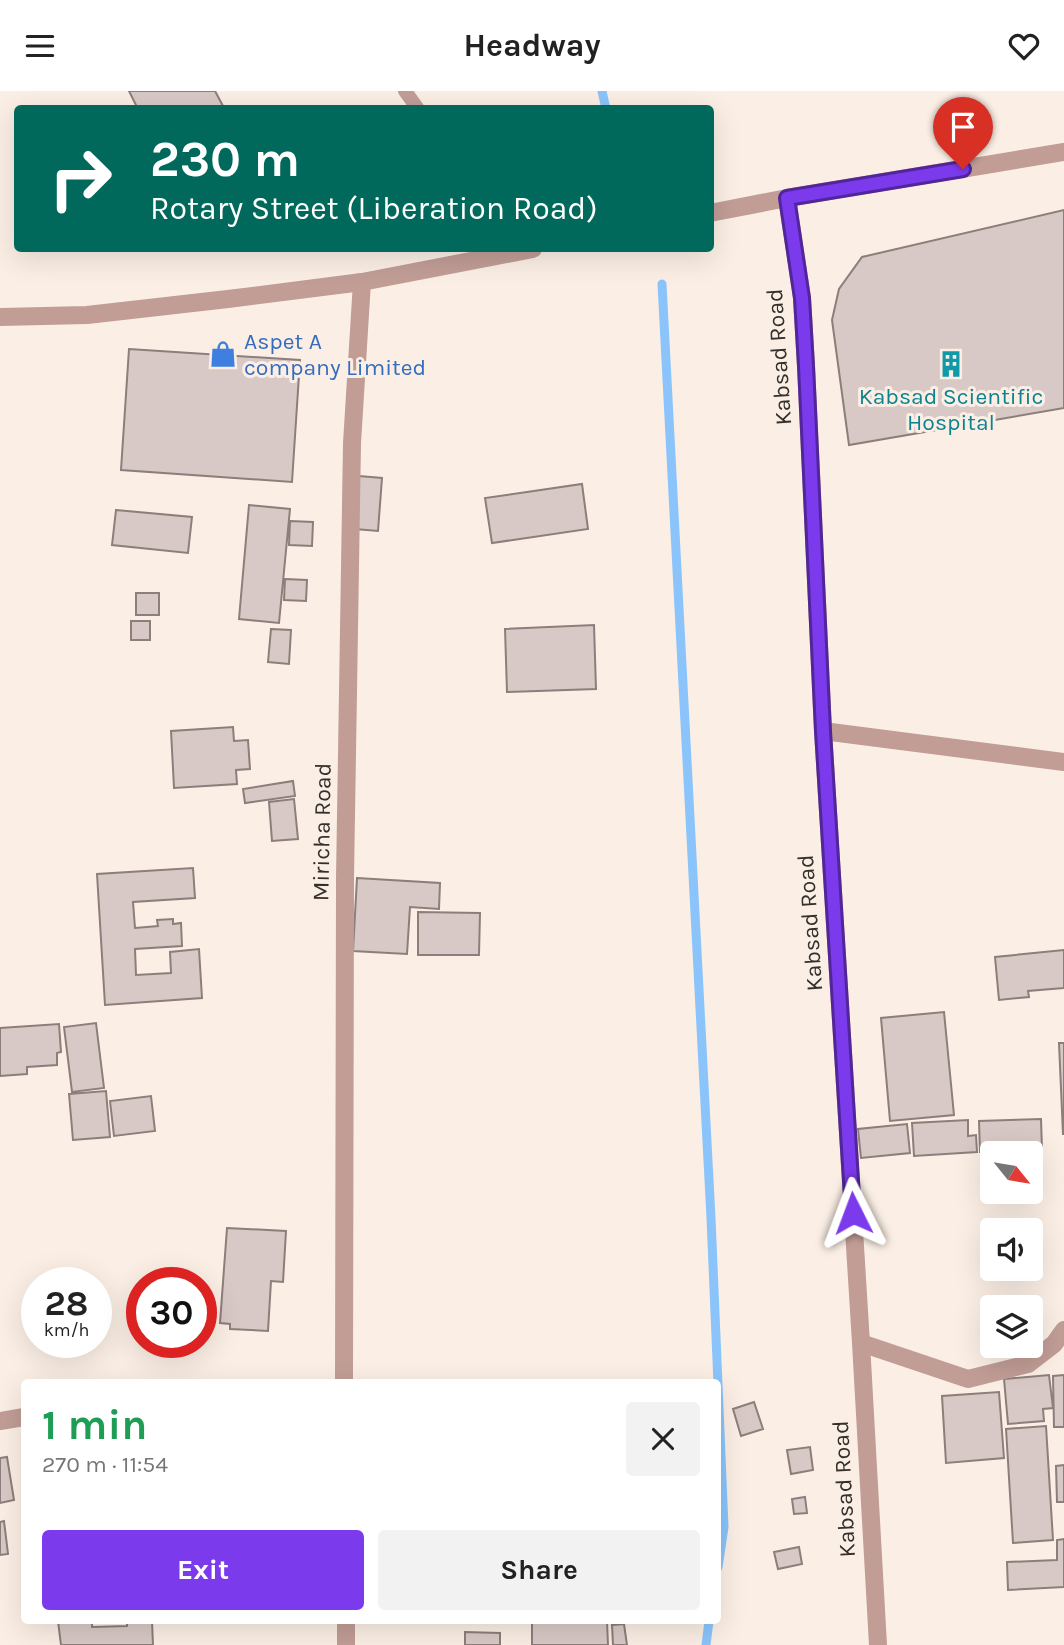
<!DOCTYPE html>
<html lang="en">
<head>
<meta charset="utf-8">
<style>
  :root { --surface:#fff; --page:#f2f2f2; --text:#222; --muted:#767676; --accent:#7c3aed }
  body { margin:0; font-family:Karla,sans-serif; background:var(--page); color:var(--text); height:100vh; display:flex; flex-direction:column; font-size:26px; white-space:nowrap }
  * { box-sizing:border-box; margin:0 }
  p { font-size:23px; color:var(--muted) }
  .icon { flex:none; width:38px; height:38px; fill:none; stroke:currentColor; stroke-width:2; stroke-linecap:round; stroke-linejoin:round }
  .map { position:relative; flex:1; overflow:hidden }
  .panel { position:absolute; left:21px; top:1288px; width:700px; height:245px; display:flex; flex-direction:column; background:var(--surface); border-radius:7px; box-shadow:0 7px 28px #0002 }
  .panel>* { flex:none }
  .banner { position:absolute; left:14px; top:14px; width:700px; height:147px; border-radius:7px; box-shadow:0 7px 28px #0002; background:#00695c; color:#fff; overflow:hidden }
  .needle { width:46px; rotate:120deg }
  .fabs { position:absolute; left:980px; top:1050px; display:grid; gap:14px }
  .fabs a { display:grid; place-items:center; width:63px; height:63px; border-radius:7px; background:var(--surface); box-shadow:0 7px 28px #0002; font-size:35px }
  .speed { position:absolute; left:21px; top:1176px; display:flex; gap:14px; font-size:35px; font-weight:700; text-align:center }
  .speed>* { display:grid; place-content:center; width:91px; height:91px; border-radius:50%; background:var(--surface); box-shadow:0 7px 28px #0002; line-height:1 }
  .speed small { font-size:18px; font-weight:400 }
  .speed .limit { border:10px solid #d22; background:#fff; color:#111 }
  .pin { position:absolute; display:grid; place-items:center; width:60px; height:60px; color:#fff; margin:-72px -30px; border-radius:50% 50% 50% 0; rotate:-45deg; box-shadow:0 0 7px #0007 }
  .pin .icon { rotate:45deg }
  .me { position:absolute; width:77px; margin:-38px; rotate:357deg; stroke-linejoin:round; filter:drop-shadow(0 0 5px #0008) }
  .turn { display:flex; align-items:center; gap:24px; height:147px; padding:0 21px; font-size:32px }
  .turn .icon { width:91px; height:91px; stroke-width:2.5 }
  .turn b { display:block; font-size:49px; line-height:60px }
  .round { display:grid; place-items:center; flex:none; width:74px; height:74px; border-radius:7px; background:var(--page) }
  .head { display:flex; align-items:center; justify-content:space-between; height:119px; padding:0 21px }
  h1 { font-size:42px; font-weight:700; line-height:52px; color:#1e9e55 }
  .primary-button { display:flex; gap:14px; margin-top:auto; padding:14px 21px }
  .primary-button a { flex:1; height:80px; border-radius:7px; background:var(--accent); color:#fff; font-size:28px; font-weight:700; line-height:80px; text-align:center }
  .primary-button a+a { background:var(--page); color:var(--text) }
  header { display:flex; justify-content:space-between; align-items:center; height:91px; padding:0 21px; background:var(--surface); font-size:32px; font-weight:700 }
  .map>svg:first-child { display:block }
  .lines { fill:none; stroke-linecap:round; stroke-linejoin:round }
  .stream { stroke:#8bc4fb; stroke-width:9 }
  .building { fill:#d9c9c6; stroke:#8c7e7b; stroke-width:2 }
  .service { stroke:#c19d96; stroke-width:14 }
  .minor { stroke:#c19d96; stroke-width:18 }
  .tertiary { stroke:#c19d96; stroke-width:18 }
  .route-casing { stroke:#51269a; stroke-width:18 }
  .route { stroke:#7c3aed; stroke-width:12 }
  .labels { text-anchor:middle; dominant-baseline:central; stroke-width:6; stroke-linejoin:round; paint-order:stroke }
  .shop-label { font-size:23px; fill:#366cbe; stroke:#fbefe5; text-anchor:start }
  .street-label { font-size:23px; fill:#34302c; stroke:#fbefe5 }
  .culture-label { font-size:23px; fill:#0d838f; stroke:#fbefe5 }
</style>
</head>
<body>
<header><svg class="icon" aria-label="menu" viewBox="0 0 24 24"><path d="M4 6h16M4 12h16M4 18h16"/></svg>Headway<svg class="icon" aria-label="heart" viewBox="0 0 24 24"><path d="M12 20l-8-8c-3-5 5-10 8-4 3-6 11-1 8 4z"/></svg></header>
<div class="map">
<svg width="1064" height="1554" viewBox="0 0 1064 1554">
  <rect width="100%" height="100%" fill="#fbefe5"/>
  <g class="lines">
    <path class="stream" d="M 602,0 L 606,18
      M 662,193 L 711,1127 L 724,1436 L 718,1476
      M 706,1554 L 709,1530"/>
  </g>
  <path class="building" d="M 129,0 L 215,0 L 223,15 L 218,18 L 129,18 L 136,14 Z
    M 1064,119 L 1064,317 L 849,354 L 832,229 L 839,198 L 862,166 Z
    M 129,258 L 300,269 L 292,391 L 121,379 Z
    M 359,385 L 382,387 L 378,440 L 355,438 Z
    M 582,393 L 588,438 L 492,452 L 485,407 Z
    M 249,414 L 290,418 L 279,532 L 239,528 Z
    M 116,419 L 192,426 L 188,462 L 112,454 Z
    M 290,430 L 313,431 L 312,455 L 289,454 Z
    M 285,488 L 307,489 L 306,510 L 284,509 Z
    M 136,502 L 159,502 L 159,524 L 136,524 Z
    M 131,530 L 150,530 L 150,549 L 131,549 Z
    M 594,534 L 596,598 L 507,601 L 505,538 Z
    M 271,538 L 291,539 L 289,573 L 268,571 Z
    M 233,636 L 234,650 L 248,649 L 250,678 L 236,679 L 237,693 L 174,697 L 171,640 Z
    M 293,690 L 295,705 L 245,712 L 243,698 Z
    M 294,708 L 298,748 L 272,750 L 269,711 Z
    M 193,777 L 195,807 L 133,811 L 135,837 L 158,835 L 157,829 L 173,828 L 173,833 L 181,832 L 182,855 L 135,858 L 136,884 L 171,882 L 170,861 L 199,858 L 202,907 L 105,914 L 97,783 Z
    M 357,787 L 440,792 L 439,818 L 410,816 L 407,863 L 353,860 Z
    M 418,821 L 480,822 L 479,864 L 418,864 Z
    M 1064,859 L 1064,897 L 1028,900 L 1029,906 L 999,909 L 995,866 Z
    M 944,921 L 954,1024 L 890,1030 L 881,927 Z
    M 96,932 L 104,997 L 72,1001 L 64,936 Z
    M 59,933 L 61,961 L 57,962 L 57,974 L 27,976 L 27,983 L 0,985 L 0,937 Z
    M 1059,952 L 1064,952 L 1064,1043 L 1063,1043 Z
    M 106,1000 L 110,1046 L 73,1049 L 69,1003 Z
    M 151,1005 L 155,1040 L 114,1045 L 110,1010 Z
    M 1041,1028 L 1042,1059 L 980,1061 L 979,1030 Z
    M 968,1029 L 968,1045 L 976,1044 L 977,1061 L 914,1065 L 912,1032 Z
    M 907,1033 L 910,1062 L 861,1067 L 858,1038 Z
    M 227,1137 L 286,1140 L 283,1191 L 271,1190 L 268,1240 L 230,1238 L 230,1233 L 220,1232 Z
    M 1049,1284 L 1053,1317 L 1043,1318 L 1044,1330 L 1008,1333 L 1004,1288 Z
    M 1064,1284 L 1064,1336 L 1054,1336 L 1053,1285 Z
    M 999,1301 L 1004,1367 L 946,1372 L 942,1305 Z
    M 754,1311 L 763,1338 L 741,1345 L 733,1318 Z
    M 1046,1335 L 1053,1449 L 1013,1452 L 1006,1338 Z
    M 810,1356 L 813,1379 L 791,1383 L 787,1359 Z
    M 7,1366 L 14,1409 L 0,1412 L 0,1367 Z
    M 1064,1374 L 1064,1411 L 1057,1411 L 1056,1375 Z
    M 805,1406 L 807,1422 L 794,1423 L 792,1408 Z
    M 4,1430 L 8,1463 L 0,1464 L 0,1431 Z
    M 1064,1448 L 1064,1496 L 1008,1499 L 1007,1471 L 1057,1469 L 1057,1449 Z
    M 799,1456 L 802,1473 L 778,1478 L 774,1461 Z
    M 58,1530 L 92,1530 L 92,1536 L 127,1535 L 127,1530 L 152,1530 L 153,1554 L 61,1554 Z
    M 607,1530 L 608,1554 L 532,1554 L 532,1532 Z
    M 624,1533 L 627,1554 L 613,1554 L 612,1534 Z
    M 465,1541 L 500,1542 L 500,1554 L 465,1554 Z"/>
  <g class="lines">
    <path class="service" d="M 405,0 L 418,18"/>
    <path class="minor" d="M 787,107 L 802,207 L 806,275 L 823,640 L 861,1252 L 878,1554
      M 823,640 L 1064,671
      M 861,1252 L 968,1288 L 1028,1273 L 1054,1253 L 1064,1239
      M 344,1292 L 345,787 L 352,352 L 362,191
      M 0,1330 L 24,1326
      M 346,1530 L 346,1554"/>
    <path class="tertiary" d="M 710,122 L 787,107 L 1064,61
      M 0,226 L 87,224 L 228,208 L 362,191 L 533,158"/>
  </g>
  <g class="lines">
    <defs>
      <path id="route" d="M 853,1122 L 823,640 L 806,275 L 802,207 L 787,107 L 963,78"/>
    </defs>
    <use href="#route" class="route-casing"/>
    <use href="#route" class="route"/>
  </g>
  <defs>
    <symbol id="shop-bare" viewBox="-9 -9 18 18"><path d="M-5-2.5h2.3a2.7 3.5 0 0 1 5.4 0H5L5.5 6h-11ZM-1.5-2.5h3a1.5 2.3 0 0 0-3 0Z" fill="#3f7fe0" stroke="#fbefe5" stroke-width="2.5" paint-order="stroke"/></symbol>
    <symbol id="building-bare" viewBox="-9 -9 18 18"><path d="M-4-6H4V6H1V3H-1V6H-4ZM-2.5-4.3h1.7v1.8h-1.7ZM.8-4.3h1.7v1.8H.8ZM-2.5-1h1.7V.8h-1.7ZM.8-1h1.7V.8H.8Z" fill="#0f9aa8" stroke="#fbefe5" stroke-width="2.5" paint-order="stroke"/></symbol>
  </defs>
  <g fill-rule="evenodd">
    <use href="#shop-bare" x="204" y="244" width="38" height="38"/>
    <use href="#building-bare" x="932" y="254" width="38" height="38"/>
  </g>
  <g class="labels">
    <g class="shop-label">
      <text x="244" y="250">Aspet A<tspan x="244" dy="26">company Limited</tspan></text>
    </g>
    <g class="street-label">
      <text transform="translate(779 266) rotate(-94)">Kabsad Road</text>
      <text transform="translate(322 741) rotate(-89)">Miricha Road</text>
      <text transform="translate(810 832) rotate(-94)">Kabsad Road</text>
      <text transform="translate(844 1398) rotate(-93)">Kabsad Road</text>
    </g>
    <g class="culture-label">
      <text x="951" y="305">Kabsad Scientific<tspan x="951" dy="26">Hospital</tspan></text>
    </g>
  </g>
</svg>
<div class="fabs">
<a><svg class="needle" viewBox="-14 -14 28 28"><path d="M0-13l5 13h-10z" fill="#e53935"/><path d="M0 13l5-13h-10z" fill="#767676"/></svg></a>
<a><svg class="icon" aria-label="sound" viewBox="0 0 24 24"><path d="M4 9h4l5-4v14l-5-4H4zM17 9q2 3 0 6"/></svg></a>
<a><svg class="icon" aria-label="layers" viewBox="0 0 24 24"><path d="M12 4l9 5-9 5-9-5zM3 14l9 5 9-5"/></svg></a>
</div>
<div class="speed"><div>28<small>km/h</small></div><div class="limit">30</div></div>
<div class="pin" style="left:963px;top:78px;background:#d93025"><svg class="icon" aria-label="arrive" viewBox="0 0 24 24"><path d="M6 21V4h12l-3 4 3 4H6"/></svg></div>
<svg class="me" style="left:853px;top:1122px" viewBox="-20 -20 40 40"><path d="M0-17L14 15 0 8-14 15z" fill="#7c3aed" stroke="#fff" stroke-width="4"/></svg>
<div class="banner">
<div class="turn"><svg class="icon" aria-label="right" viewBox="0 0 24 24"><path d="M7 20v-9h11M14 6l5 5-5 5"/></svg><div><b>230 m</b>Rotary Street (Liberation Road)</div></div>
</div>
<section class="panel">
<div class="head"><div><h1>1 min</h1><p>270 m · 11:54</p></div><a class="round"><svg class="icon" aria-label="close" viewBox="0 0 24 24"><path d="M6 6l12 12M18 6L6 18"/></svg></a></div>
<div class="primary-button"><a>Exit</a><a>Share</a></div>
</section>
</div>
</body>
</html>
